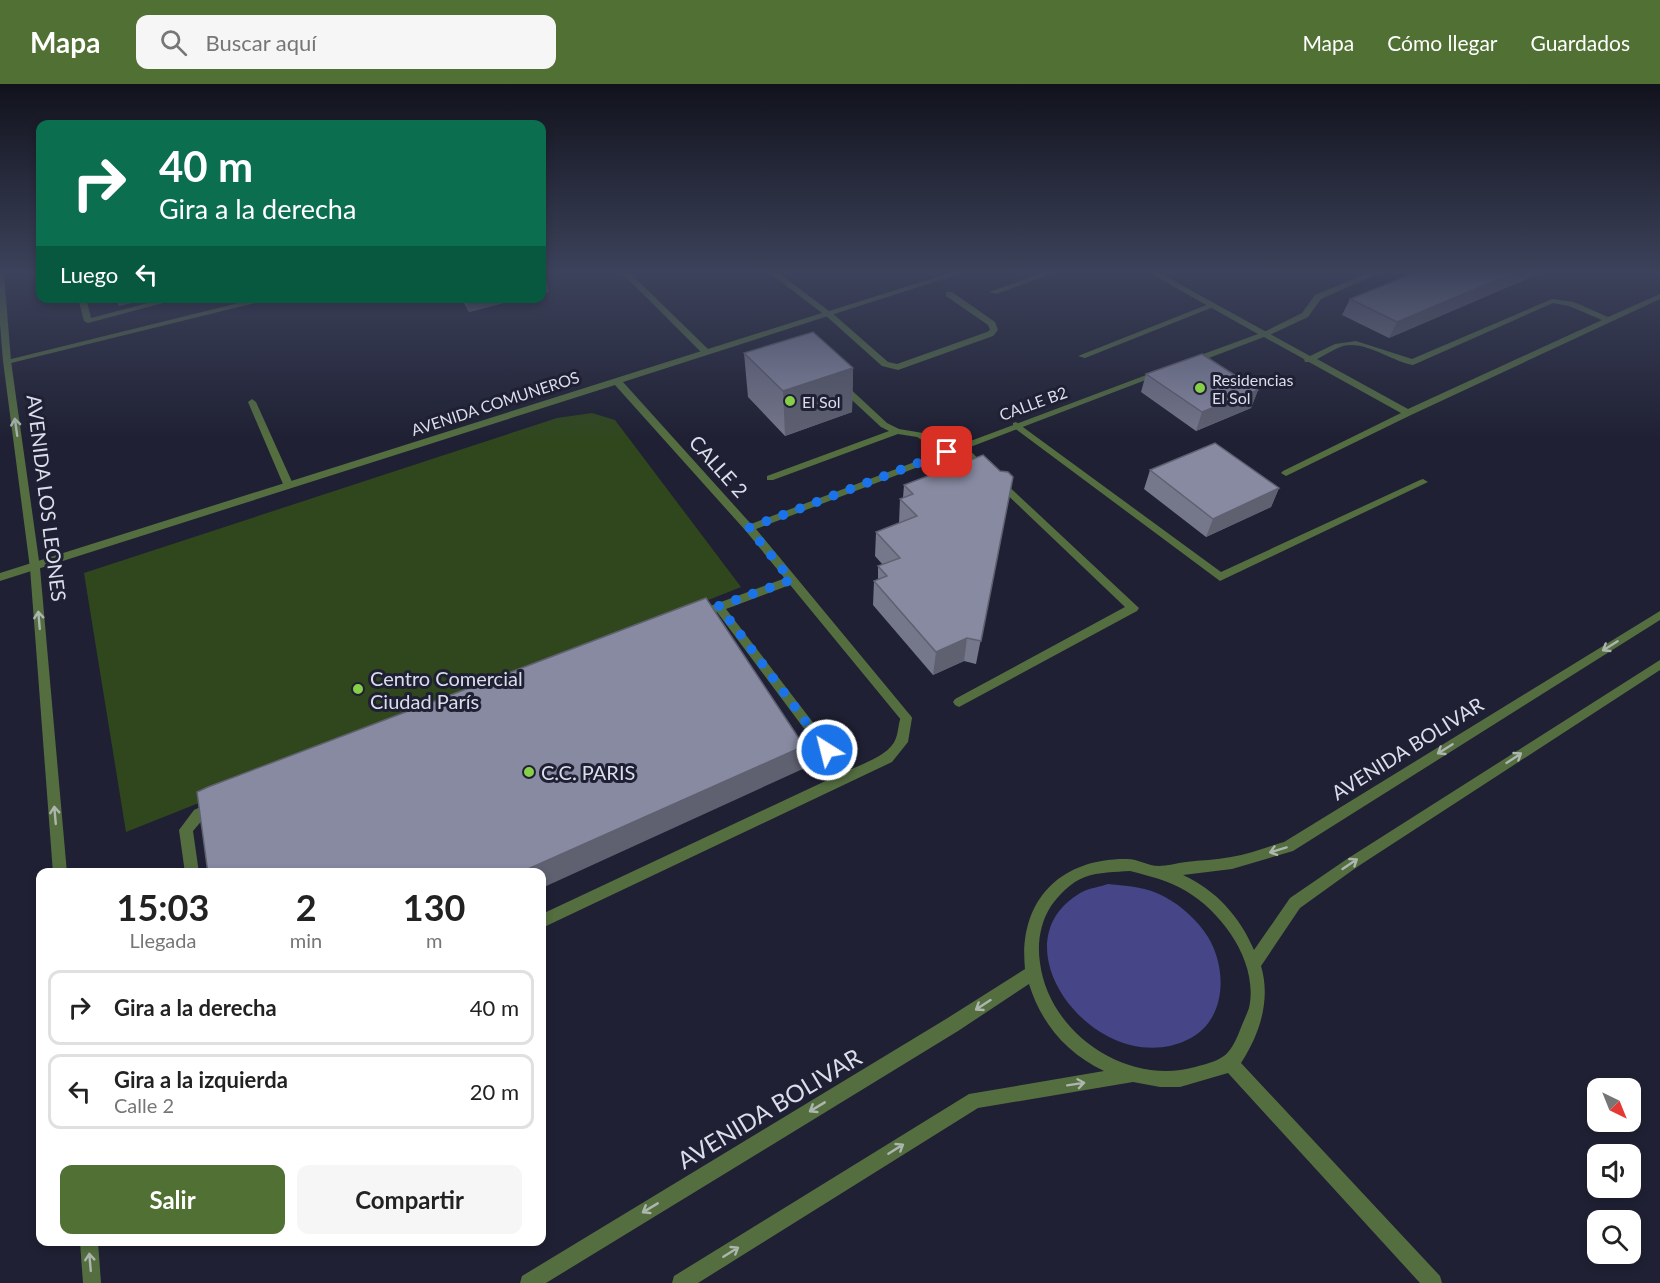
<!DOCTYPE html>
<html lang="es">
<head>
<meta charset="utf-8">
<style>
  :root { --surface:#fff; --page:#f6f6f6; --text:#222; --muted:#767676; --line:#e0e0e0; --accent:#507034 }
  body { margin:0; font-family:Lato,sans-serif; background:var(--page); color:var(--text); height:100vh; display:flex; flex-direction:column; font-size:22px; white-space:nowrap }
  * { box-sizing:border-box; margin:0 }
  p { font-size:20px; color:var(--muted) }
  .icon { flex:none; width:33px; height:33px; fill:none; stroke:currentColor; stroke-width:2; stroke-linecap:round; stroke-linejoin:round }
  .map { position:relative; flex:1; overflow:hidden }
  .panel { position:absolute; left:36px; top:784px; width:510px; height:378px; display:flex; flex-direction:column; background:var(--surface); border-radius:12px; box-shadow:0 3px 9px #0003 }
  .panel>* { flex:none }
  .hud { position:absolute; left:36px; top:36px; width:510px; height:183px; border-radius:12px; box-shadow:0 3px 9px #0003; background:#0b6e4f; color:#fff; overflow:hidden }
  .needle { width:39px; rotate:137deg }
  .fabs { position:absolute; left:1587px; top:994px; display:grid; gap:12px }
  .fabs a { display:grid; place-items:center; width:54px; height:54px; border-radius:12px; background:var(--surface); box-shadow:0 3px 9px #0003; font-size:30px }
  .pin { position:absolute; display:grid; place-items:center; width:51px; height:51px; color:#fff; margin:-26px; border-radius:12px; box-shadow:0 3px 9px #0006 }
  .me { position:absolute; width:66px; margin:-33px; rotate:324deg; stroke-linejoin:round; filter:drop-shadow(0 0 4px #0008) }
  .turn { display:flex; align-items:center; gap:21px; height:126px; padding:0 24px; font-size:27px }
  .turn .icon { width:78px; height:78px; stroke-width:2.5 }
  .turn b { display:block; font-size:42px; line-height:51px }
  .then { display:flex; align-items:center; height:57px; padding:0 24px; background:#0003; gap:12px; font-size:22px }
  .eta { display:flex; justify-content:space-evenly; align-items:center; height:102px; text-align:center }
  .eta b { font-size:36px; font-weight:700; line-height:42px }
  .button { display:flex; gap:12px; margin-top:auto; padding:12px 24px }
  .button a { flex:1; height:69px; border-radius:12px; background:var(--accent); color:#fff; font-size:24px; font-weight:700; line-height:69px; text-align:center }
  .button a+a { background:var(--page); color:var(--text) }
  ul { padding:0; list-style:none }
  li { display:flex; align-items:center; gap:18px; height:75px; margin:0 12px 9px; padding:0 12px; border:3px solid var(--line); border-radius:12px }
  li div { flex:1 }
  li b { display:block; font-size:22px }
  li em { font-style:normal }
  header { display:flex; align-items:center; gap:36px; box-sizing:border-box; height:84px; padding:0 30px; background:var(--accent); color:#fff }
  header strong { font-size:28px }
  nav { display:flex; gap:33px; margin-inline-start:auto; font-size:21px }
  .search { width:420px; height:54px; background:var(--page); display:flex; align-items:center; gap:15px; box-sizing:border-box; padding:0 21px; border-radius:12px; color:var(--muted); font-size:22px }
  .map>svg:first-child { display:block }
  .green { fill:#30471d }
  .water { fill:#464587 }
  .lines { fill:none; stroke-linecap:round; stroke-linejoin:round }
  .service { fill:#546e40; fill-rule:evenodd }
  .minor { fill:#546e40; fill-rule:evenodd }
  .tertiary { fill:#546e40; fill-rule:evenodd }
  .wall { fill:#75778b }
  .shaded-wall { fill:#5f6171 }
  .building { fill:#888aa2; stroke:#5f6171; stroke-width:1.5 }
  .oneway { stroke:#acb6af }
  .route { stroke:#1a73e8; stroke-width:10; stroke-dasharray:0 18 }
  .poi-dot { fill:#88cf49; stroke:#1f2033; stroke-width:2 }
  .labels { text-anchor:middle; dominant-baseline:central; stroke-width:6; stroke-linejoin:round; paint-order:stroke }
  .far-poi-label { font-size:16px; fill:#dcddeb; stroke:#1f2033; text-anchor:start }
  .far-street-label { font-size:16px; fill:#dcddeb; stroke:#1f2033 }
  .street-label { font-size:20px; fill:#dcddeb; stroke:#1f2033 }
  .poi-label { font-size:20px; fill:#dcddeb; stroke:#1f2033; text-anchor:start }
  .near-street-label { font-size:24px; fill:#dcddeb; stroke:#1f2033 }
</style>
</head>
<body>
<header>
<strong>Mapa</strong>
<div class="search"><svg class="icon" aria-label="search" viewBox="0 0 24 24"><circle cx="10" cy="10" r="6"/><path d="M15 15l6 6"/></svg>Buscar aquí</div>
<nav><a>Mapa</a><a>Cómo llegar</a><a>Guardados</a></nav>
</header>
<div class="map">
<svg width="1660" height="1199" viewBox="0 0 1660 1199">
  <rect width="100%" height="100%" fill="#1f2033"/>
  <path class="green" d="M 592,329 L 615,336 L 741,503 L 126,748 L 84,489 L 557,334 Z"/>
  <path class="water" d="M 1108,800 C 1127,802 1148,803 1165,813 C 1182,822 1198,837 1208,853 C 1227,884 1227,934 1191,954 C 1101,1002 989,860 1082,808 C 1089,804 1100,803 1108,800 Z"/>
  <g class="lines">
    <path class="service" d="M 620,187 L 628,187 L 709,266 L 709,270 L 703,270 Z
      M 1048,187 L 1060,187 L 996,210 L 989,208 Z
      M 1373,187 L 1384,187 L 1321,215 L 1308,233 L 1265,253 L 1258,251 L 1302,229 L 1315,211 Z
      M 946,208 L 952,208 L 995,238 L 998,246 L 993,252 L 898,286 L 882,282 L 824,230 L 831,228 L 888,278 L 897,280 L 987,248 L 990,246 L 988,241 L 946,212 Z
      M 78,214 L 86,214 L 91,234 L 167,214 L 182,214 L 88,239 L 84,237 Z
      M 1209,220 L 1216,222 L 1085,274 L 1078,272 Z
      M 252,315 L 256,318 L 293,400 L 291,402 L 285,402 L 283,400 L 248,318 Z
      M 1016,338 L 1221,488 L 1420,396 L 1423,395 L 1428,398 L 1220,497 L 1013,343 L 1013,339 Z
      M 961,360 L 964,361 L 988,384 L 988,388 L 982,388 L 958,365 L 956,363 Z
      M 1000,396 L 1003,397 L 1139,524 L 1137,527 L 959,623 L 955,621 L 953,618 L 955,615 L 1125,523 L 997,401 L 995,399 Z
      M 791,492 L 795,493 L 796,496 L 795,499 L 726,525 L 831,662 L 845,688 C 861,680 890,672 896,654 C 899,646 898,638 902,631 L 910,631 L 912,634 L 908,658 L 892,678 L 542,844 L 542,830 L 834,693 L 823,670 L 717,528 L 698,535 L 692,531 L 694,528 Z
      M 213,717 L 218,719 L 220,723 L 218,727 L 204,734 L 193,747 L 199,789 L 185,789 L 179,746 L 194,726 Z"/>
    <path class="minor" d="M 767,187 L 776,187 L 829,227 L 956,187 L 968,187 L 623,298 L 751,440 L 941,368 L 917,353 L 898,350 L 773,396 L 767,396 L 767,392 L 889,347 L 881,343 L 839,304 L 839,300 L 845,300 L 887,339 L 899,345 L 923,349 L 949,365 L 1157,287 L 1164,289 L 756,445 L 910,631 L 912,634 L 910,637 L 902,637 L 745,446 L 615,301 L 0,497 L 0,489 L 822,229 Z
      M 1146,187 L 1156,187 L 1310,272 L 1335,260 L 1356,257 L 1412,275 L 1552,215 L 1574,218 L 1608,233 L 1660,210 L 1660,215 L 1411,331 L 1286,392 L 1281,389 L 1283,387 L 1401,329 L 1309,278 L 1305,278 L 1304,275 L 1264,253 L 1193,280 L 1187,280 L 1187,276 L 1258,250 ZM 1553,219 L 1569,222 L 1602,236 L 1408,325 L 1317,275 C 1325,271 1334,265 1343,262 C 1365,256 1391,277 1413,281 Z
      M 259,214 L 275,214 L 7,280 L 3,277 Z
      M 1660,527 L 1660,536 L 1293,767 L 1232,785 L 1183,791 C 1216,806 1240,833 1254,866 L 1290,814 L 1347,775 L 1660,576 L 1660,586 L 1357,783 L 1300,824 L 1261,882 C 1271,915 1260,950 1241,979 L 1440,1192 L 1442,1199 L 1420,1199 L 1228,989 L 1180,1003 L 1160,1003 L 1133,998 L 978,1024 L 698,1199 L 672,1199 L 674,1192 L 969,1010 L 1104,987 C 1066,969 1041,939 1029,900 L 958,947 L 546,1199 L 520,1199 L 522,1192 L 946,935 L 1025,885 C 1018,817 1060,774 1127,775 C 1138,775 1148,782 1159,782 C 1167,782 1177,779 1186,778 C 1201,776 1216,776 1231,773 C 1249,770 1267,763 1284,758 ZM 1130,787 C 1149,792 1168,796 1186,807 C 1223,829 1259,879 1249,924 C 1247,930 1244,936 1242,941 C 1230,972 1226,975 1195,983 C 1126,1002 1049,949 1040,879 C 1037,860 1040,839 1051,822 C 1059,811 1071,798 1085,793 C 1099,788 1115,788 1130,787 Z"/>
    <path class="tertiary" d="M 0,187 L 4,189 L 11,277 L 40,484 L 67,789 L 53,789 L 30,484 L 3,277 L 0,240 Z
      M 80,1158 L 98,1158 L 101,1199 L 83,1199 Z"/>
  </g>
  <path class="wall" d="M 1419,187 L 1545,187 L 1389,254 L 1342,231 L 1350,215 Z
    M 461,214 L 522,214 L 469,228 Z
    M 744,269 L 853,284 L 852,328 L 785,352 L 748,313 Z
    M 1146,290 L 1258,306 L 1251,324 L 1196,347 L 1141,308 Z
    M 1150,386 L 1279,404 L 1271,423 L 1206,453 L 1144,405 Z
    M 1000,387 L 1013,393 L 976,580 L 964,577 L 933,591 L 873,521 L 874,497 L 878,496 L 878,482 L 883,481 L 875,472 L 876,448 L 899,439 L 900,415 L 903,414 L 904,401 Z"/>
  <path class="shaded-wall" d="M 1518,187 L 1545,187 L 1389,254 L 1397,238 Z
    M 542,191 L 545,191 L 549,208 L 542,210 Z
    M 115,214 L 152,214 L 119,222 Z
    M 465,214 L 522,214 L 469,228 Z
    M 853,284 L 852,328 L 785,352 L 783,307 Z
    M 1258,306 L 1251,324 L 1196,347 L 1202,328 Z
    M 1279,404 L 1271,423 L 1206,453 L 1213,435 Z
    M 967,554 L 964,577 L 933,591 L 936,568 Z
    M 804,662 L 805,684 L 542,804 L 542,789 L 519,789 Z"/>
  <path class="building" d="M 1419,187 L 1518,187 L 1397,238 L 1350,215 Z
    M 813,248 L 853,284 L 783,307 L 744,269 Z
    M 1202,270 L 1258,306 L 1202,328 L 1146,290 Z
    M 1215,359 L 1279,404 L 1213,435 L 1150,386 Z
    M 983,371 L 1000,387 L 1008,388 L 1013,393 L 981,557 L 967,554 L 936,568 L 874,497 L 887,492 L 878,482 L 900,474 L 876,448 L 917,432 L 900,415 L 913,410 L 904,401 Z
    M 706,514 L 804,662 L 519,789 L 208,789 L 197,708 L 208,703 Z"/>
  <defs><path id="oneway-shaft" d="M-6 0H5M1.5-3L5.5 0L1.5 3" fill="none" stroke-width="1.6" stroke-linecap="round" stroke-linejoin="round" transform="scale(1.5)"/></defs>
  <g class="oneway">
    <use href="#oneway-shaft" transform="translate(16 343) rotate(-98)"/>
    <use href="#oneway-shaft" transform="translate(39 536) rotate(-95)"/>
    <use href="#oneway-shaft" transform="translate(1610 562) rotate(148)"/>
    <use href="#oneway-shaft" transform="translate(1445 665) rotate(148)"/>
    <use href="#oneway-shaft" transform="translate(1514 674) rotate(-33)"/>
    <use href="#oneway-shaft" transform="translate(55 731) rotate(-95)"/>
    <use href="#oneway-shaft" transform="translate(1278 766) rotate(163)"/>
    <use href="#oneway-shaft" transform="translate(1350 780) rotate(-34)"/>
    <use href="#oneway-shaft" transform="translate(983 921) rotate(147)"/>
    <use href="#oneway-shaft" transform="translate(1076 1000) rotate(-9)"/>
    <use href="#oneway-shaft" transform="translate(817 1023) rotate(149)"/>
    <use href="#oneway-shaft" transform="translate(896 1065) rotate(-32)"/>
    <use href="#oneway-shaft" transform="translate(650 1124) rotate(149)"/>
    <use href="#oneway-shaft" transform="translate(731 1168) rotate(-32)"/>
    <use href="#oneway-shaft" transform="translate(90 1178) rotate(-95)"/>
  </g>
  <linearGradient id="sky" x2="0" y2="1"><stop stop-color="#11121c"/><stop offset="0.53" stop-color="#3c425b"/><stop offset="1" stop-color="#3c425b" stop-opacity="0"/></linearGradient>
  <rect width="1660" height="355" fill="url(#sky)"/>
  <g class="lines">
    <path class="route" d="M 827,666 L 719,522 L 791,496 L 749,444 L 947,368"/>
  </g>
  <g class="poi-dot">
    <circle cx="1200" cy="304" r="6"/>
    <circle cx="790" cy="317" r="6"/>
    <circle cx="358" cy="605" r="6"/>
    <circle cx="529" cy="688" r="6"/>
  </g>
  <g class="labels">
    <g class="far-poi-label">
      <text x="1212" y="295">Residencias<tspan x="1212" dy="18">El Sol</tspan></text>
      <text x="802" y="317">El Sol</text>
    </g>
    <g class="far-street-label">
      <text transform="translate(495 319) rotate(-18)">AVENIDA COMUNEROS</text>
      <text transform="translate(1033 319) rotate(-20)">CALLE B2</text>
    </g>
    <g class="street-label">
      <text transform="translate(719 382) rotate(48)">CALLE 2</text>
      <text transform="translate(47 414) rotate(83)">AVENIDA LOS LEONES</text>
      <text transform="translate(1407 664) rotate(-32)">AVENIDA BOLIVAR</text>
    </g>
    <g class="poi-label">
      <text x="370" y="594">Centro Comercial<tspan x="370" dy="23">Ciudad París</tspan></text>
      <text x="541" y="688">C.C. PARIS</text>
    </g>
    <g class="near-street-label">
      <text transform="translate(769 1024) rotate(-31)">AVENIDA BOLIVAR</text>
    </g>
  </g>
</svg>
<div class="fabs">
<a><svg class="needle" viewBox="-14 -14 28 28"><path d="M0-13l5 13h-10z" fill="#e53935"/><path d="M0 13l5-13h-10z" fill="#767676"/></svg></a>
<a><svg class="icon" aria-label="sound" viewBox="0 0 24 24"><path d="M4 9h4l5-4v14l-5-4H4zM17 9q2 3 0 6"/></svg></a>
<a><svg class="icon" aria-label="search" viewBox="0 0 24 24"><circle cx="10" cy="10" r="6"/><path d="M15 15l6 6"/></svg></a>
</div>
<div class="pin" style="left:947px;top:368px;background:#d93025"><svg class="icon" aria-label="arrive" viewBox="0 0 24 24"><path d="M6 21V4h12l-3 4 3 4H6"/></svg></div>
<svg class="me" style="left:827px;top:666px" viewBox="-20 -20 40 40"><circle r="17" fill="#1a73e8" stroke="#fff" stroke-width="3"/><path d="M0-11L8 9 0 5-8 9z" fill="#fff"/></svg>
<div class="hud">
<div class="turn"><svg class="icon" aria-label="right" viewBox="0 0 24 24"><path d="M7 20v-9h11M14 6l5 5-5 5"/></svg><div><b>40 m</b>Gira a la derecha</div></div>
<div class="then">Luego<svg class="icon" aria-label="left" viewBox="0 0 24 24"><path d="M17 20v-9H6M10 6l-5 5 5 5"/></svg></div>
</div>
<section class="panel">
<div class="eta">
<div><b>15:03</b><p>Llegada</p></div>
<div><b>2</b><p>min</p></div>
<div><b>130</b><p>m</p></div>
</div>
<ul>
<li><svg class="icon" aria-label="right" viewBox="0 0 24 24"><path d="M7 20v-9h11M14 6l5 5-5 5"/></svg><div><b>Gira a la derecha</b></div><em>40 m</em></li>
<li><svg class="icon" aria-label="left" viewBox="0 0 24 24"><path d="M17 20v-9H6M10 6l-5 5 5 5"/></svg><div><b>Gira a la izquierda</b><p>Calle 2</p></div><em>20 m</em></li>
</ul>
<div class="button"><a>Salir</a><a>Compartir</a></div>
</section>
</div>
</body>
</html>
